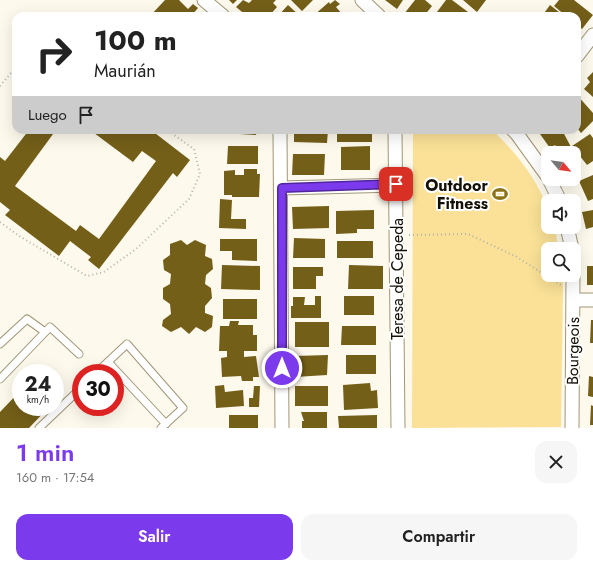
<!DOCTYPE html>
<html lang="es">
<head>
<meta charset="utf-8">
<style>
  :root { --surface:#fff; --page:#f6f6f6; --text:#222; --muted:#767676; --accent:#7c3aed }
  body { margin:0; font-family:Jost,sans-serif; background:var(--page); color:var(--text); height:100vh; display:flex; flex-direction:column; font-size:15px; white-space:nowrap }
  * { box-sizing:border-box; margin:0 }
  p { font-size:13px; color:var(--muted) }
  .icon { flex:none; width:22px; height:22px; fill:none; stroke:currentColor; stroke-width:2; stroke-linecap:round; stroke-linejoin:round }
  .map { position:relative; height:428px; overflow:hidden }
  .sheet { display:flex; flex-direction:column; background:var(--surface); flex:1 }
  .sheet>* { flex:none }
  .hud { position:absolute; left:12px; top:12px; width:569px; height:122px; border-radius:12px; box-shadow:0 4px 16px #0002; background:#fff; color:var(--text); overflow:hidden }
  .needle { width:26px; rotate:119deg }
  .fabs { position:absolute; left:541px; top:146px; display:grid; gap:8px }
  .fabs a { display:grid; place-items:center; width:40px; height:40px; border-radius:8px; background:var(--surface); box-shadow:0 4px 16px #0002; font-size:20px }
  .speed { position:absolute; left:12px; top:364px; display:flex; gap:8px; font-size:20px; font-weight:700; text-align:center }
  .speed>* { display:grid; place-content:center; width:52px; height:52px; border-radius:50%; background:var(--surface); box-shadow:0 4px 16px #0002; line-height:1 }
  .speed small { font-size:10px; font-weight:400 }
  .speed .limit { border:6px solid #d22; background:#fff; color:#111 }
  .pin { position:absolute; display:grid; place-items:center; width:34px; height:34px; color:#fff; margin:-17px; border-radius:8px; box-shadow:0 2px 6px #0006 }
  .me { position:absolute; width:44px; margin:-22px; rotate:0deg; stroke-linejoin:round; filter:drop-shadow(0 0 3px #0008) }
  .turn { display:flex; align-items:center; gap:14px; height:84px; padding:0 16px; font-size:18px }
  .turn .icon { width:52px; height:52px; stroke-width:2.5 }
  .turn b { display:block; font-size:28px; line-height:34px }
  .then { display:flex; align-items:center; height:38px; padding:0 16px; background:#0003; gap:8px; font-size:15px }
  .round { display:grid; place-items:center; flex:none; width:42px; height:42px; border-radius:12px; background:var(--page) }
  .overview { display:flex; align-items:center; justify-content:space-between; height:68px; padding:0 16px }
  h1 { font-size:24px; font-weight:600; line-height:30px; color:var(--accent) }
  .cta { display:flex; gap:8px; margin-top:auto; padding:8px 16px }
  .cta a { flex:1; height:46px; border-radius:12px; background:var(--accent); color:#fff; font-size:16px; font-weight:600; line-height:46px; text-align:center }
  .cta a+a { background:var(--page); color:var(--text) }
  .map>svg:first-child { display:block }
  .green { fill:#fae197 }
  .building { fill:#745f19 }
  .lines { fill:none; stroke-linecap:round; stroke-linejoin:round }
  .lane-casing { stroke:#a09678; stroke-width:9 }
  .street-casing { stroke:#a09678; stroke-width:15 }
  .path { stroke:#b7b3a7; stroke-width:2; stroke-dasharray:1 3; stroke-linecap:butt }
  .lane { stroke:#fff; stroke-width:7 }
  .street { stroke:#fff; stroke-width:13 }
  .route-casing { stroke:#51269a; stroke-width:10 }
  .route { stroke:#7c3aed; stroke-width:7 }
  .labels { text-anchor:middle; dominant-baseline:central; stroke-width:4; stroke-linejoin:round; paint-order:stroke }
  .poi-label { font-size:16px; font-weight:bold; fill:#141006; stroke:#fff; text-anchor:end }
  .street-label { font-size:16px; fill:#141006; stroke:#fff }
</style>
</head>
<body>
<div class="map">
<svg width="593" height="428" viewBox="0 0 593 428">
  <rect width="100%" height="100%" fill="#fdf9ec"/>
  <path class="green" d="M 420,130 L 492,130 C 513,149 539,181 547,208 C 549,214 548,221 548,227 L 555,227 L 558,249 L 548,249 L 548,275 L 562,275 L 563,287 L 561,427 L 412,428 L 413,133 Z"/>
  <path class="building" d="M 165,0 L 179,0 L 188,9 L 193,4 L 198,8 L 191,16 L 150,16 Z
    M 229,0 L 237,0 L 233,4 Z
    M 243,0 L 249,3 L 252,0 L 276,0 L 273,3 L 277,7 L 269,16 L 247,16 L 236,7 Z
    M 291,0 L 313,0 L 302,11 Z
    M 335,0 L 340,4 L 336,7 L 342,14 L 339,16 L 313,16 L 329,2 L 330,4 Z
    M 385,0 L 403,0 L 397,9 Z
    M 415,0 L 425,0 L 432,6 L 424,16 L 407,16 L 404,14 Z
    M 446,0 L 452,0 L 468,12 L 465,16 L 434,16 Z
    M 463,0 L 486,0 L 477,12 Z
    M 559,0 L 574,0 L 593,15 L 582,29 L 577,25 L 577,16 L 566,16 L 554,6 Z
    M 288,5 L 300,16 L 278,16 Z
    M 550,5 L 564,16 L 542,16 Z
    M 593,72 L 593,97 L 584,89 L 590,82 L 587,78 Z
    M 577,95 L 593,113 L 593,121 L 581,133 L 577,128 Z
    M 29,130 L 56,130 L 15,186 L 76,231 L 80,225 L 99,239 L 156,161 L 142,151 L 133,162 L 90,130 L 151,130 L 190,160 L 177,177 L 173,173 L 99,269 L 88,260 L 91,257 L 70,241 L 59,256 L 5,215 L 10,210 L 0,202 L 0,157 L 5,161 Z
    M 223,130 L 257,130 L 256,135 L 223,133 Z
    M 294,130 L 328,130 L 327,143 L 294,142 Z
    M 337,130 L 372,130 L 372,142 L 337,142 Z
    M 542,130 L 562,130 L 571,147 L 564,152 L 562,149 L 559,151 L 555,145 L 550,148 L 540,134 L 544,132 Z
    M 590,134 L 593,138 L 593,161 L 587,165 L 572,146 Z
    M 228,146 L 258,146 L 258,164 L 227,164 Z
    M 370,146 L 370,170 L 341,170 L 341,147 Z
    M 293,154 L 325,154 L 324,175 L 292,175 Z
    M 244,169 L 257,169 L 257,174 L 260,174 L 259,197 L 232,197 L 232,195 L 224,195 L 224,171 L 235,170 L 235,175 L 244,175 Z
    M 593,175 L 593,199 L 588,201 L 579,181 Z
    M 220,199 L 232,200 L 231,219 L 246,219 L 246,229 L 219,228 Z
    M 329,206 L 329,228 L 293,229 L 292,207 Z
    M 374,210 L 374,229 L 357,229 L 357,233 L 336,234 L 336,211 Z
    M 593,210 L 593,227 L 586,229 L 582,212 Z
    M 294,238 L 325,239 L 325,258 L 293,258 Z
    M 220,239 L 257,239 L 257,261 L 232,260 L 232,251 L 220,251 Z
    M 181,240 L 187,245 L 195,240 L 206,245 L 205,256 L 212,259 L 213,269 L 206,275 L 205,284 L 211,288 L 212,298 L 205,306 L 205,313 L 213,316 L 212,327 L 205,332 L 196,327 L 189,334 L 181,327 L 171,332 L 162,326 L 163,320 L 171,314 L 170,304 L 163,299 L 163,288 L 170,284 L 171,274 L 164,270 L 163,260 L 170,255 L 170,244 Z
    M 337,241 L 373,241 L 373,258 L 337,258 Z
    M 222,265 L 260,266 L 260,290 L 221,289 Z
    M 349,265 L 383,266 L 383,289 L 348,289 Z
    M 587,266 L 593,266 L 593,285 L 587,285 Z
    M 293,267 L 323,267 L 323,276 L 316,276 L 316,289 L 293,289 Z
    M 315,296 L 321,296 L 321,318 L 291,318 L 291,306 L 293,306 L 293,297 L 305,297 L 304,305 L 315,305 Z
    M 344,296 L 374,296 L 374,315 L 344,315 Z
    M 223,299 L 257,299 L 257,319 L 223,319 Z
    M 591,320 L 593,320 L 593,343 L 590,343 Z
    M 230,321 L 239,321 L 238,325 L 253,325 L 253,335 L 257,335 L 257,351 L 244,351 L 244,357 L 256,356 L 259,377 L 253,377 L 253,381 L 242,381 L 241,376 L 222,377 L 221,358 L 227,357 L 227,351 L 233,351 L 219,351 L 220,326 L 229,326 Z
    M 295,322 L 329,322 L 329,347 L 295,347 Z
    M 342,326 L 376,326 L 376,345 L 341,345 Z
    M 328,355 L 327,375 L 295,377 L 295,356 Z
    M 346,355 L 376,355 L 376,374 L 346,374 Z
    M 589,376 L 593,377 L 593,397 L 588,396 Z
    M 370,383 L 371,391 L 377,390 L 378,408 L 344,410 L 343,385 Z
    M 224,385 L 225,392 L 243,390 L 244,406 L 216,408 L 215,386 Z
    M 254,386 L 260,386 L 259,407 L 249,407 L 249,398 L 253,398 Z
    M 295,386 L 328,386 L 328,406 L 295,406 Z
    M 21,390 L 21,407 L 49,407 L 29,428 L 0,428 L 0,412 Z
    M 591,405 L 593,406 L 593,425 L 590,425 Z
    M 301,412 L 327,412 L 327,428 L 302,428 L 302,421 L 304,421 Z
    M 229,415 L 258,415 L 258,428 L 229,428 Z
    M 377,415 L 377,428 L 339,428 L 338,416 Z"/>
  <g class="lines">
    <defs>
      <path id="lane" d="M 0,344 L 27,319 L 45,332
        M 108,362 L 166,424
        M 96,373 L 127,344 L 183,408 L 161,428
        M 0,379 L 50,327 L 79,354
        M 39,428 L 81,388"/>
      <path id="street" d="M 204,0 L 223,16
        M 362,0 L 379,16
        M 577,56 L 593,35
        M 280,130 L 282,428
        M 395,130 L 398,428
        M 513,130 L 517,134 L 548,177
        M 549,179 L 560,201
        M 282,188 L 396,185
        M 567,227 L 572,249
        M 573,300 L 593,300
        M 572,428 L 573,275"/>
    </defs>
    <use href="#lane" class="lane-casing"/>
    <use href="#street" class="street-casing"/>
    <path class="path" d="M 0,86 L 16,67
      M 0,222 L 19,236 L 87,276 L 104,272 L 136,249 L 189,199 L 200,174 L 194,149 L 167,130
      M 409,235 L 468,234 L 517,257 L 561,285"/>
    <use href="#lane" class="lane"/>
    <use href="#street" class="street"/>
  </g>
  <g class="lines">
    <defs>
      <path id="route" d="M 282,368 L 282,188 L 396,184"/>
    </defs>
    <use href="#route" class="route-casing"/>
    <use href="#route" class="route"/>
  </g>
  <defs>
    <symbol id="stadium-bare" viewBox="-9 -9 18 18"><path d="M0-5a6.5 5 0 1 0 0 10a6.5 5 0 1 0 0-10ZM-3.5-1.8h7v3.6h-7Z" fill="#8e7418" stroke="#fff" stroke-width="2.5" paint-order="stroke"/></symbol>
  </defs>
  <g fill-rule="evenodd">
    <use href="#stadium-bare" x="489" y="183" width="22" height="22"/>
  </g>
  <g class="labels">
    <g class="poi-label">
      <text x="488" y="185">Outdoor<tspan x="488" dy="18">Fitness</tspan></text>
    </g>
    <g class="street-label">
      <text transform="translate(397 279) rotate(-90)">Teresa de Cepeda</text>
      <text transform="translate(573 351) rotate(-89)">Bourgeois</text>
    </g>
  </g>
</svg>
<div class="fabs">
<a><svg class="needle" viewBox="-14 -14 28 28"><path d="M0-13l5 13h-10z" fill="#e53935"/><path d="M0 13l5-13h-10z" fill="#767676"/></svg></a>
<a><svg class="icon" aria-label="sound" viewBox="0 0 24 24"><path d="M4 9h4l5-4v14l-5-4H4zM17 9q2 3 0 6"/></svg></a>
<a><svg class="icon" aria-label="search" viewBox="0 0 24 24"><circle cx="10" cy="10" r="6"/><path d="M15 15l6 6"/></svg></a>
</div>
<div class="speed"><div>24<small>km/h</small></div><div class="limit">30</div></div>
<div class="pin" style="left:396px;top:184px;background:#d93025"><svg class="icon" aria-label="arrive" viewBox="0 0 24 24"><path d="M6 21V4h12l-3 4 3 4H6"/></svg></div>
<svg class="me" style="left:282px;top:368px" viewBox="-20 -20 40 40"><circle r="17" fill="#7c3aed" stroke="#fff" stroke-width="3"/><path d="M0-11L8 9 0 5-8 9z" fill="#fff"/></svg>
<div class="hud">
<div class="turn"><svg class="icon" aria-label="right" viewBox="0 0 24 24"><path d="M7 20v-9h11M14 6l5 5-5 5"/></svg><div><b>100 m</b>Maurián</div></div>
<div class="then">Luego<svg class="icon" aria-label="arrive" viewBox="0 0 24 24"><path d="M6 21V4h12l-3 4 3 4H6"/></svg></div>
</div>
</div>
<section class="sheet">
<div class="overview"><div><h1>1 min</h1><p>160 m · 17:54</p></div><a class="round"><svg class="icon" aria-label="close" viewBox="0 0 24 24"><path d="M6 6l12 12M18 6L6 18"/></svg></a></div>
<div class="cta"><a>Salir</a><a>Compartir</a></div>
</section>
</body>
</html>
